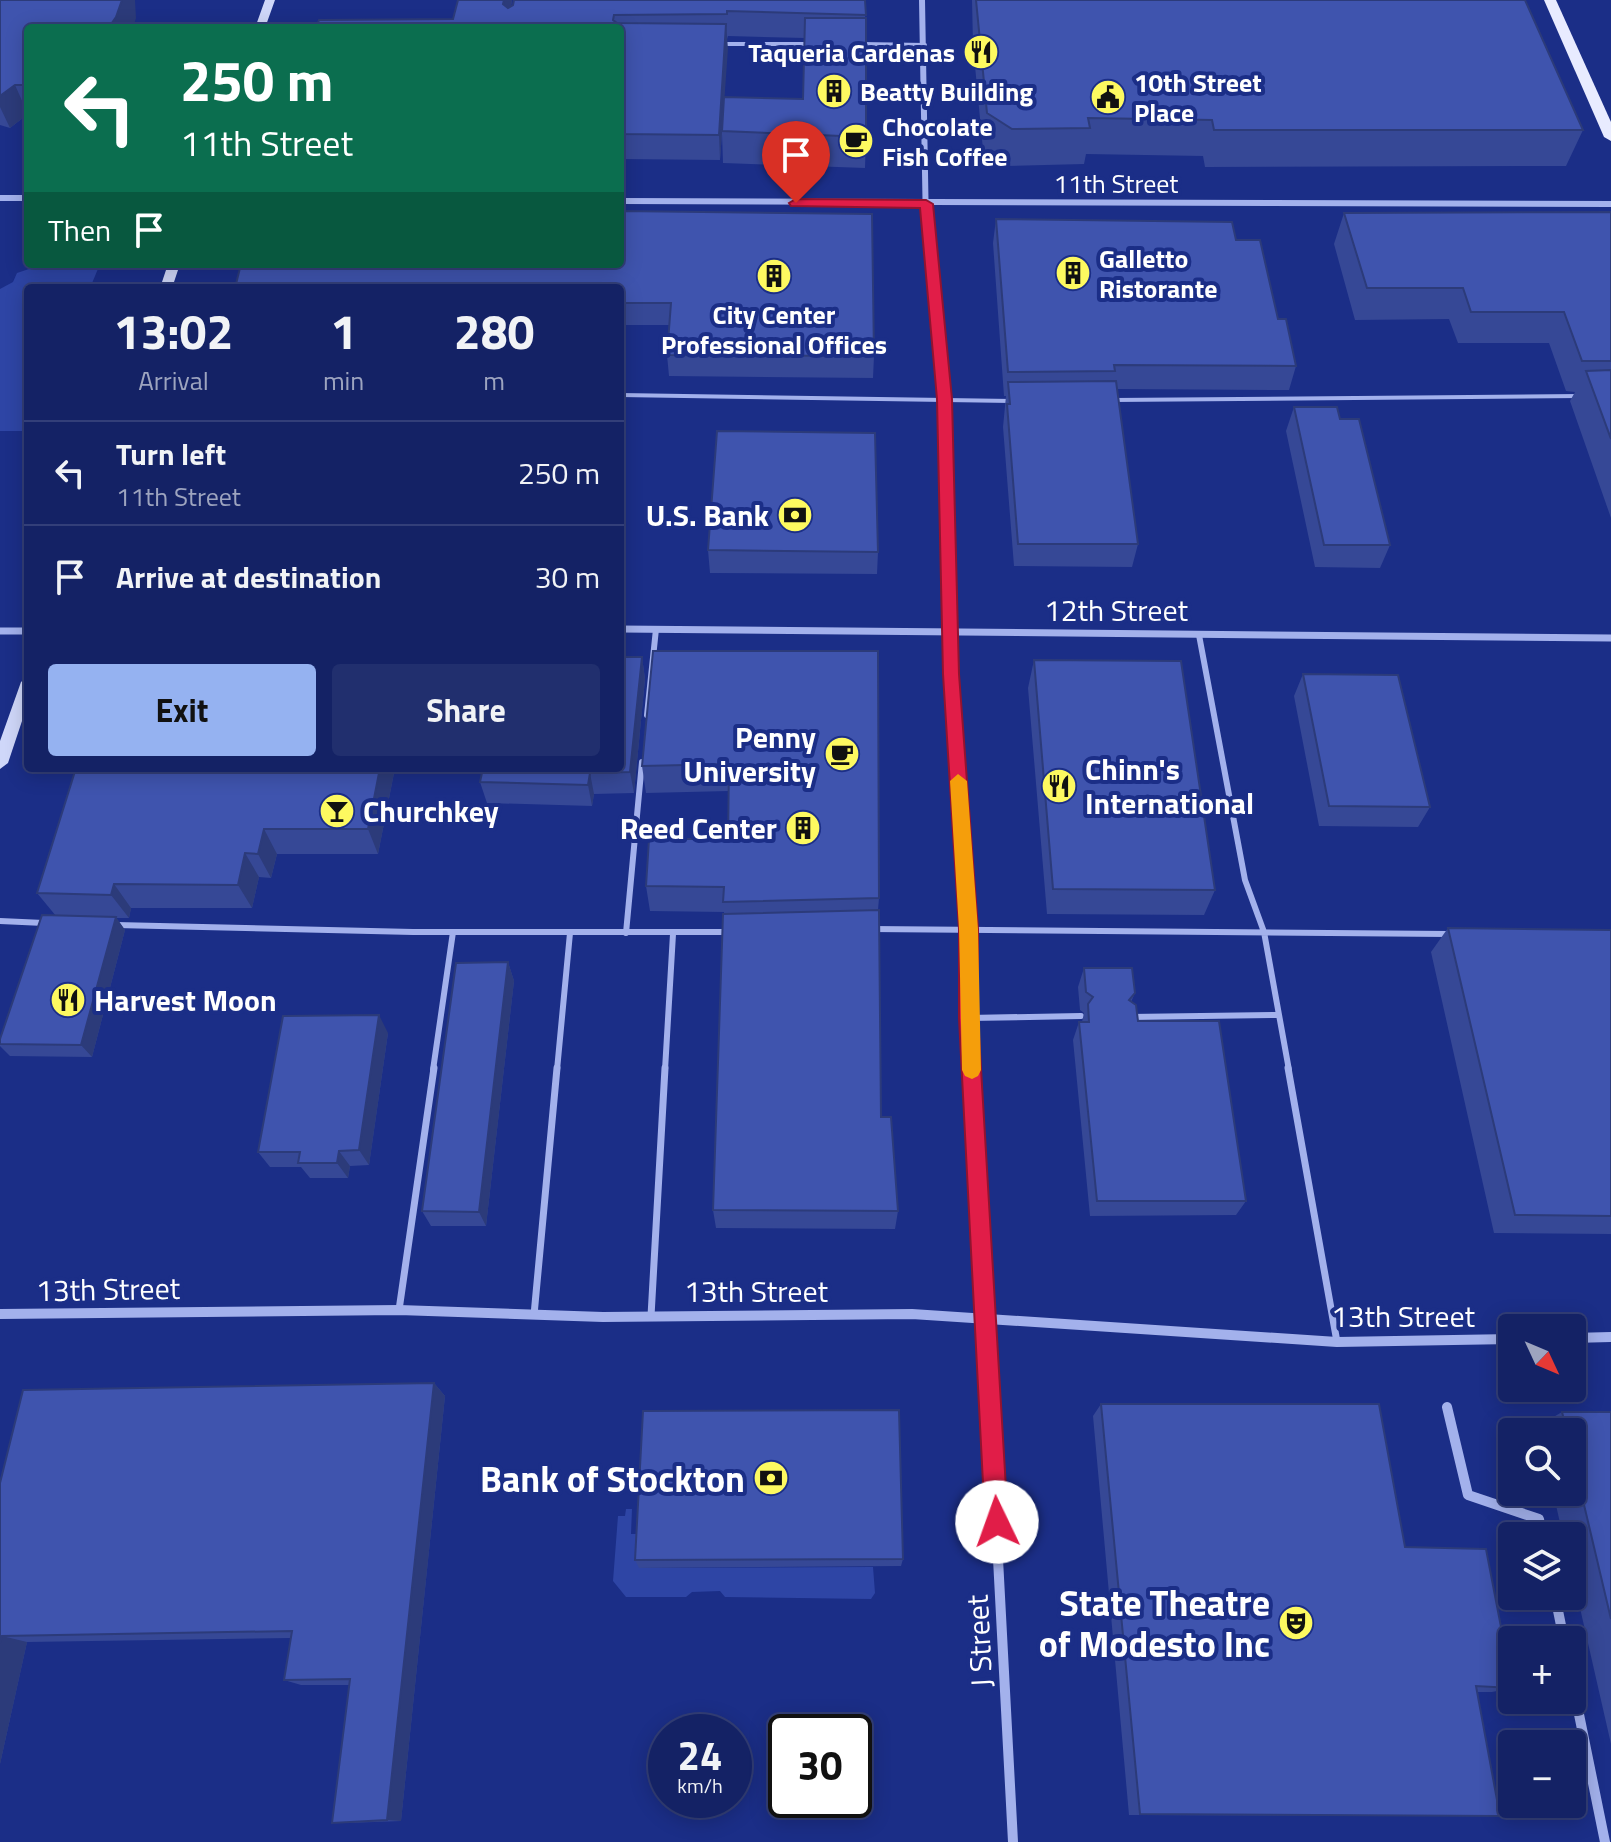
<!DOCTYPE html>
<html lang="en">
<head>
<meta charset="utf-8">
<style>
  :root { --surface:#142265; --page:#212f6e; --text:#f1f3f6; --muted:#9da4bf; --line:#333f79; --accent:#95b2f1 }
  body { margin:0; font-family:"Titillium Web",sans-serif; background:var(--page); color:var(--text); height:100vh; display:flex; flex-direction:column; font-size:30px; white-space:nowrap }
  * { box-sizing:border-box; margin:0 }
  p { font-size:26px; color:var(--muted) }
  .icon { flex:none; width:44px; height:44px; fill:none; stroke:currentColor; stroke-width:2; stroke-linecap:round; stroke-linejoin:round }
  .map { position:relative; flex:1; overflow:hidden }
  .sheet { position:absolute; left:24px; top:284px; width:600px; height:488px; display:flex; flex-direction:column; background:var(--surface); border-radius:8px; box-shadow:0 4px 20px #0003,0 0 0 2px var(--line) }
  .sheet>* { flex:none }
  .top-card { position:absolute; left:24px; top:24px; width:600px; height:244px; border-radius:8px; box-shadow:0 4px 20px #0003,0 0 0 2px var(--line); background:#0b6e4f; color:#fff; overflow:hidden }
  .needle { width:52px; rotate:134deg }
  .controls { position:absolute; left:1498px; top:1314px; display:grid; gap:16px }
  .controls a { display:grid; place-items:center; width:88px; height:88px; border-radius:8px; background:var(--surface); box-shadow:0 4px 20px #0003,0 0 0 2px var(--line); font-size:40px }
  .speed { position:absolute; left:648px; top:1714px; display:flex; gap:16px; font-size:40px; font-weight:700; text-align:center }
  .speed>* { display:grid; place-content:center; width:104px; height:104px; border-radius:50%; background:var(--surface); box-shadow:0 4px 20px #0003,0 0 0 2px var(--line); line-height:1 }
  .speed small { font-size:20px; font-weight:400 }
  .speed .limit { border:4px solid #111; border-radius:12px; background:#fff; color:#111 }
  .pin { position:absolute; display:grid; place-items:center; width:68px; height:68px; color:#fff; margin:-82px -34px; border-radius:50% 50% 50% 0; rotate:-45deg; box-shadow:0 0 8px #0007 }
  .pin .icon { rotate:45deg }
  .me { position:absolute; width:88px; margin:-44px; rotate:357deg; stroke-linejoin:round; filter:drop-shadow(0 0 6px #0008) }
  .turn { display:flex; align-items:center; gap:28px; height:168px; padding:0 24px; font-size:36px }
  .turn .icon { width:104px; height:104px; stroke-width:2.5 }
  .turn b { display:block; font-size:56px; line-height:68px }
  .then { display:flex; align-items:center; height:76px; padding:0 24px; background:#0003; gap:16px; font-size:30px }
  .eta { display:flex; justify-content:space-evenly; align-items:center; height:136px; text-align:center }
  .eta b { font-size:48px; font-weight:700; line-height:56px }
  .action { display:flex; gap:16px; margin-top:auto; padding:16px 24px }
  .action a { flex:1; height:92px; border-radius:8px; background:var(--accent); color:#111; font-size:32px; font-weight:700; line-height:92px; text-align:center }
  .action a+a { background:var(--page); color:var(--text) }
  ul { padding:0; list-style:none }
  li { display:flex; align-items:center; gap:24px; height:104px; padding:0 24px; border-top:2px solid var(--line) }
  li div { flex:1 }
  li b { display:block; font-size:30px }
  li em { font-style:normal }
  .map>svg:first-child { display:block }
  .green { fill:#2e45a5 }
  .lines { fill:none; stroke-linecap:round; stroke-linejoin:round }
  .lane-far2 { stroke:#a3b1ec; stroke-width:4 }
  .lane-far1 { stroke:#a3b1ec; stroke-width:6 }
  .lane { stroke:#a3b1ec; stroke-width:7 }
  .street-far2 { stroke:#a3b1ec; stroke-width:6 }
  .street-far1 { stroke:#a3b1ec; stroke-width:7 }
  .street { stroke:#a3b1ec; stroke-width:10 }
  .secondary { fill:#cfd7f9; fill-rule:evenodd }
  .primary { fill:#e8ebff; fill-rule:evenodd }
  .wall { fill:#364896; fill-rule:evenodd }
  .shaded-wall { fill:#2c3b7a }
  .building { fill:#3f54ae; stroke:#2c3b7a; stroke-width:2 }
  .route { fill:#e11d48; stroke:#92132f; stroke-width:2 }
  .slow { fill:#f59e0b }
  .labels { text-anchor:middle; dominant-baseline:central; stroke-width:8; stroke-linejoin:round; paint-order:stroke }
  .far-poi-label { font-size:26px; font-weight:bold; fill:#fff; stroke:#1b2e87; text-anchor:start }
  .far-street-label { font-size:26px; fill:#fff; stroke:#1b2e87 }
  .poi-label { font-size:30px; font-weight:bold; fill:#fff; stroke:#1b2e87; text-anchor:end }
  .street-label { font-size:30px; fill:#fff; stroke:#1b2e87 }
  .near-poi-label { font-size:36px; font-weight:bold; fill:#fff; stroke:#1b2e87; text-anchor:end }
</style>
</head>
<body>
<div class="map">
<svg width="1611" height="1842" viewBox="0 0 1611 1842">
  <rect width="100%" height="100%" fill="#1b2e87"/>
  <path class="green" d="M 44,264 L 100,264 L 90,288 L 28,288 L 28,423 L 24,431 L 0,431 L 0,289 L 13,282 L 17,273 Z
    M 626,1509 L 632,1509 L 631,1534 L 641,1534 L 640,1568 L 873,1567 L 875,1593 L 871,1599 L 725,1597 L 720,1591 L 692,1592 L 686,1597 L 626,1597 L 613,1581 L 618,1516 L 625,1516 Z"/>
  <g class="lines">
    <path class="lane-far2" d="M 721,44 L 810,44
      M 861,44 L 925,45
      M 620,395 L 1012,401
      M 1112,400 L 1580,396"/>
    <path class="lane-far1" d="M 1199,635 L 1245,880 L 1264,932 L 1289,1070
      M 647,715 L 656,629
      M 0,921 L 44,923
      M 116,925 L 413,932 L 728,932
      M 871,929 L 1448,934
      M 626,933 L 642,762
      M 1130,1017 L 1279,1015
      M 969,1018 L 1081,1016
      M 433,1070 L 453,932
      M 557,1070 L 570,933
      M 665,1070 L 673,934"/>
    <path class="lane" d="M 1288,1068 L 1337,1342
      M 399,1310 L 434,1068
      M 534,1315 L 557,1068
      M 651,1316 L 665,1068"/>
    <path class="street-far2" d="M 922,0 L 926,229 L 944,399 L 945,469
      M 0,198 L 28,198
      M 620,201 L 1611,204"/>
    <path class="street-far1" d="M 945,467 L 947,593 L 969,929 L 972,1070
      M 620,629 L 1611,638
      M 0,631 L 28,631"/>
    <path class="street" d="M 972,1068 L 1013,1842
      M 0,1314 L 399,1310 L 603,1317 L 912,1314 L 1337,1342 L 1512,1339
      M 1572,1338 L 1611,1337
      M 1447,1407 L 1468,1495 L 1539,1519 L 1542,1536
      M 1555,1596 L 1564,1640
      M 1572,1680 L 1605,1842"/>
    <path class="secondary" d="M 265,0 L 275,0 L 265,28 L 255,28 Z
      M 168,264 L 180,264 L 172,288 L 160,288 Z
      M 28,676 L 28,703 L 8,763 L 0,769 L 0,741 L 21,682 Z"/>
    <path class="primary" d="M 1544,0 L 1556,0 L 1611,122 L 1611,141 L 1604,137 Z"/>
  </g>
  <path class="wall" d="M 0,0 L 136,18 L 28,28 L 28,114 L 10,128 L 0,125 Z
    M 512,0 L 511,6 L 865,0 L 866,137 L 865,168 L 723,163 L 722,134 L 720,160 L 620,159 L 620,28 L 453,19 ZM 728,36 L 805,38 L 803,99 L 724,97 L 727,39 Z
    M 972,0 L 1525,0 L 1583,130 L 1566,166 L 1205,167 L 1203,156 L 1086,154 L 1084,164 L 1007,166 L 983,150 L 973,45 Z
    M 1611,212 L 1611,518 L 1570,401 L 1575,392 L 1566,391 L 1549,343 L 1458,343 L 1449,319 L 1355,320 L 1334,244 L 1344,213 Z
    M 996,219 L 1236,240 L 1278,319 L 1296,366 L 1289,390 L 1117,389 L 1138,544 L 1132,567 L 1014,566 L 1003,427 L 1006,396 L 1004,396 L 993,243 Z
    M 620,264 L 874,356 L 873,378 L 669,376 L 667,355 L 669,325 L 620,325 Z
    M 1294,407 L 1340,419 L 1390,545 L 1380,568 L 1315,567 L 1286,431 Z
    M 708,550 L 878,552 L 877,574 L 710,573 Z
    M 653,651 L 879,898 L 878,910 L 881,1117 L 898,1211 L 895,1229 L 716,1228 L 713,1210 L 724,912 L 650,911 L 646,886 L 728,839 L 729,791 L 646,793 L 642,766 Z
    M 642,657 L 645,679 L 634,793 L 594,794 L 592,806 L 487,803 L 480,782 Z
    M 1034,660 L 1215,890 L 1204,915 L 1047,914 L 1028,688 Z
    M 1303,674 L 1430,807 L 1418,827 L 1319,826 L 1294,696 Z
    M 76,768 L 395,768 L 378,854 L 277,854 L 271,878 L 259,877 L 252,908 L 131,908 L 129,918 L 116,918 L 125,930 L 92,1057 L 10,1056 L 0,1046 L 0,1039 L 56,916 L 37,893 Z
    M 1448,928 L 1611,930 L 1611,1234 L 1494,1233 L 1431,952 Z
    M 508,962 L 514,981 L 486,1226 L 431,1226 L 422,1211 Z
    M 1084,968 L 1135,993 L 1131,1002 L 1138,1021 L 1246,1201 L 1236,1215 L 1090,1216 L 1073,1040 L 1079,1022 L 1082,1022 L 1084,1013 L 1080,1010 L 1078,987 Z
    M 388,1033 L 369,1165 L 350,1166 L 348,1178 L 310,1178 L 301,1167 L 270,1167 L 258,1152 Z
    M 434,1383 L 445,1396 L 401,1821 L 348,1823 L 332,1823 L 349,1685 L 301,1685 L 284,1680 L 291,1638 L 27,1642 L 0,1764 L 0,1483 Z
    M 1101,1404 L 1405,1547 L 1512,1688 L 1492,1692 L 1477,1692 L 1500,1816 L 1129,1815 L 1093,1416 Z
    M 1562,1412 L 1611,1412 L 1611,1744 L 1572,1573 L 1572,1536 L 1563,1536 L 1553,1492 L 1572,1492 L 1572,1432 L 1540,1432 L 1538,1426 Z
    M 903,1559 L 901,1566 L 639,1568 L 635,1560 Z"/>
  <path class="shaded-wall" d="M 122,0 L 135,0 L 136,18 L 133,28 L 107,28 Z
    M 504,0 L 512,0 L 507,28 L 503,4 Z
    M 726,24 L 728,49 L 720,160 L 719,135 Z
    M 15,85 L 28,114 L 10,128 L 0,107 L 0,96 Z
    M 642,657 L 645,679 L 634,793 L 630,772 Z
    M 380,768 L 395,768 L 378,854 L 368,829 Z
    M 590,773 L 594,794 L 592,806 L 588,785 Z
    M 264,829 L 277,854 L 271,878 L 258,854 Z
    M 245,853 L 259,877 L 252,908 L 238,885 Z
    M 114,884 L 131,908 L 129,918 L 111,895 Z
    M 116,917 L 125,930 L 92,1057 L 81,1045 Z
    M 508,962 L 514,981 L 486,1226 L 479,1212 Z
    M 379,1015 L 388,1033 L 369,1165 L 359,1150 Z
    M 339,1151 L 350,1166 L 348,1178 L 337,1163 Z
    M 434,1383 L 445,1396 L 401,1821 L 387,1820 Z
    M 2,1636 L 27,1642 L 0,1764 L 0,1643 Z"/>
  <path class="building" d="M 0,0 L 122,0 L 116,17 L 109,27 L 28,28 L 28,85 L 15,85 L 0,96 Z
    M 458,0 L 504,0 L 503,4 L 508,8 L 513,5 L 514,0 L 865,0 L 866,15 L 727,11 L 727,14 L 614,15 L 613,20 L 617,23 L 726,24 L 719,135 L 620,134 L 620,28 L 316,28 L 319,20 L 453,19 Z
    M 976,0 L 1525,0 L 1583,130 L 1214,130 L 1212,120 L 1088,118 L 1090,128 L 1012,129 L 987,113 Z
    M 805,18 L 866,18 L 866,137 L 722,131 L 724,97 L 803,99 Z
    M 620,211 L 872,214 L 874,356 L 667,355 L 671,303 L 620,303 L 620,288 L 235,288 L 241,264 L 620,264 Z
    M 1611,212 L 1611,361 L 1582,361 L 1564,312 L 1471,312 L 1463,288 L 1367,288 L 1344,213 Z
    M 996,219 L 1232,222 L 1236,240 L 1260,240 L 1278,319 L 1286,319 L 1296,366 L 1114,365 L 1115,371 L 1008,372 Z
    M 1611,370 L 1611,439 L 1586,371 Z
    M 1116,381 L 1138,544 L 1018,544 L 1007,404 L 1010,404 L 1008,382 Z
    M 1294,407 L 1337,407 L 1340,419 L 1359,419 L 1390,545 L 1324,545 Z
    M 717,431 L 875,433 L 878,552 L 708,550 Z
    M 653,651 L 878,651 L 879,898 L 723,902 L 724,887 L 646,886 L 649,839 L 728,839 L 729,764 L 642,766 Z
    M 620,657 L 642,657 L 630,772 L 590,773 L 588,785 L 480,782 L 483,768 L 620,768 Z
    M 1034,660 L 1181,661 L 1215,890 L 1053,889 Z
    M 1303,674 L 1398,675 L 1430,807 L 1329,806 Z
    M 76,768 L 380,768 L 368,829 L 264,829 L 258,854 L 245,853 L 238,885 L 114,884 L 111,895 L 37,893 Z
    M 879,910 L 881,1117 L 891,1117 L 898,1211 L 713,1210 L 723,914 Z
    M 42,915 L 116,917 L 81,1045 L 0,1044 L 0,1039 Z
    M 1448,928 L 1611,930 L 1611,1216 L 1515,1215 Z
    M 508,962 L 479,1212 L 422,1211 L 456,963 Z
    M 1084,968 L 1132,968 L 1135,993 L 1129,1000 L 1136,1005 L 1138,1021 L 1219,1021 L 1246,1201 L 1097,1201 L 1079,1022 L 1089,1022 L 1088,1004 L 1093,997 L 1086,992 Z
    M 379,1015 L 359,1150 L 339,1151 L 337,1163 L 298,1163 L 300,1152 L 258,1152 L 283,1016 Z
    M 434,1383 L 387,1820 L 332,1823 L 350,1679 L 284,1680 L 292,1631 L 2,1636 L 0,1643 L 0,1483 L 23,1390 Z
    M 1101,1404 L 1379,1404 L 1405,1547 L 1486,1549 L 1512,1684 L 1512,1688 L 1476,1686 L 1500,1816 L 1140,1814 Z
    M 899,1410 L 903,1559 L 635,1560 L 643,1411 Z
    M 1562,1412 L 1611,1412 L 1611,1619 L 1572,1454 L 1572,1432 L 1567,1432 Z"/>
  <path class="route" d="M 796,199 L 926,200 L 933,204 L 952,399 L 959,674 L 978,929 L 978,1018 L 1008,1522 L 1005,1530 L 997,1533 L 989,1530 L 985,1522 L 959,1018 L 959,929 L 943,674 L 937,399 L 920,208 L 791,206 L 789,203 Z"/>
  <path class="slow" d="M 958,774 L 967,781 L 978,929 L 981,1070 L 978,1076 L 972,1079 L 965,1076 L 962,1070 L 959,929 L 950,781 Z"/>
  <defs>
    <symbol id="restaurant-disc" viewBox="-11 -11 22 22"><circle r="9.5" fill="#fdf960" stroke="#1b2e87"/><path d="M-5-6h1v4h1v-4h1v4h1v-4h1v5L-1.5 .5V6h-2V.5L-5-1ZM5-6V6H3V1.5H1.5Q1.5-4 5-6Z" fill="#111"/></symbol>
    <symbol id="building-disc" viewBox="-11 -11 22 22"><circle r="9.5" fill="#fdf960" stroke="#1b2e87"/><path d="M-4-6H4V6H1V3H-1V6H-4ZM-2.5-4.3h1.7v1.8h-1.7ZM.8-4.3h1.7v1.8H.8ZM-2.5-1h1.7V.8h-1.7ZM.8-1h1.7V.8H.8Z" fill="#111"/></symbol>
    <symbol id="civic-disc" viewBox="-11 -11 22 22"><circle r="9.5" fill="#fdf960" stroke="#1b2e87"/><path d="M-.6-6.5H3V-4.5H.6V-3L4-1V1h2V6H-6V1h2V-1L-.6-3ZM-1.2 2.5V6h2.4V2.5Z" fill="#111"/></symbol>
    <symbol id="cafe-disc" viewBox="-11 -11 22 22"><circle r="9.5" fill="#fdf960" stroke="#1b2e87"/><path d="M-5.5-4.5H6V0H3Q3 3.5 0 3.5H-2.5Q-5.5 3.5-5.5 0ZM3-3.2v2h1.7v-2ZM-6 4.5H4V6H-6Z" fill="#111"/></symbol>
    <symbol id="bank-disc" viewBox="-11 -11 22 22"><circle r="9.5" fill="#fdf960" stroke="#1b2e87"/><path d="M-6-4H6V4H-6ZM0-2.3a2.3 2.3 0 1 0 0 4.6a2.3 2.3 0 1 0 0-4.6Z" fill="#111"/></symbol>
    <symbol id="bar-disc" viewBox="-11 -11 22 22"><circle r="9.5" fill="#fdf960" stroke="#1b2e87"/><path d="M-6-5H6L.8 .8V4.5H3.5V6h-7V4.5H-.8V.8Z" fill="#111"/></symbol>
    <symbol id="theatre-disc" viewBox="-11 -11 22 22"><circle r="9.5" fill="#fdf960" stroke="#1b2e87"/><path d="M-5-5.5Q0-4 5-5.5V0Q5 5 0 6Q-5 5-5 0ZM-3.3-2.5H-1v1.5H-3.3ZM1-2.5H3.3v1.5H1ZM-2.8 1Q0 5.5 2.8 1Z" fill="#111"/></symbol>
  </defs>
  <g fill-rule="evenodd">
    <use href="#restaurant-disc" x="961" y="32" width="40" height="40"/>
    <use href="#building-disc" x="814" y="71" width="40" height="40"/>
    <use href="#civic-disc" x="1088" y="77" width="40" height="40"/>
    <use href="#cafe-disc" x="836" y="121" width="40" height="40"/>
    <use href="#building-disc" x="1053" y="253" width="40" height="40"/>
    <use href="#building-disc" x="754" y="256" width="40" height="40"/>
    <use href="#bank-disc" x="775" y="495" width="40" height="40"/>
    <use href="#cafe-disc" x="822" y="734" width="40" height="40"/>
    <use href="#restaurant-disc" x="1039" y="766" width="40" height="40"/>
    <use href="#bar-disc" x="317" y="791" width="40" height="40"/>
    <use href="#building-disc" x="783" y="808" width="40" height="40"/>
    <use href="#restaurant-disc" x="48" y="980" width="40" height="40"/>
    <use href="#bank-disc" x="751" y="1458" width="40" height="40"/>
    <use href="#theatre-disc" x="1276" y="1603" width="40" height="40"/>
  </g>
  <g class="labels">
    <g class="far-poi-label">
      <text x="955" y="52" text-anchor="end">Taqueria Cardenas</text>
      <text x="1134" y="82">10th Street<tspan x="1134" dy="30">Place</tspan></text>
      <text x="860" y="91">Beatty Building</text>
      <text x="882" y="126">Chocolate<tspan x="882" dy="30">Fish Coffee</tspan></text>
      <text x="1099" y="258">Galletto<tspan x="1099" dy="30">Ristorante</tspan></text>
      <text x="774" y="314" text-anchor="middle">City Center<tspan x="774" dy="30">Professional Offices</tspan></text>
    </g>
    <g class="far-street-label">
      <text x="1116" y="183">11th Street</text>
    </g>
    <g class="poi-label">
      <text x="769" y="515">U.S. Bank</text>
      <text x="816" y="737">Penny<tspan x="816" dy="34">University</tspan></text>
      <text x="1085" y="769" text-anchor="start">Chinn's<tspan x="1085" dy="34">International</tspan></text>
      <text x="363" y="811" text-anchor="start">Churchkey</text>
      <text x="777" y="828">Reed Center</text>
      <text x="94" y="1000" text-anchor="start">Harvest Moon</text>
    </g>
    <g class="street-label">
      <text x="1116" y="610">12th Street</text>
      <text transform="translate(108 1289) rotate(-1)">13th Street</text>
      <text x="756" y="1291">13th Street</text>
      <text x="1403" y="1316">13th Street</text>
      <text transform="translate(979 1641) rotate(-93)">J Street</text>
    </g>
    <g class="near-poi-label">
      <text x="745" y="1478">Bank of Stockton</text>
      <text x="1270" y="1602">State Theatre<tspan x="1270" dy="41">of Modesto Inc</tspan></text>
    </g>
  </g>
</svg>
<div class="controls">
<a><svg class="needle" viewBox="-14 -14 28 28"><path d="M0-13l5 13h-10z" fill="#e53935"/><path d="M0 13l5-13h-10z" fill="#9da4bf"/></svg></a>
<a><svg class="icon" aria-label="search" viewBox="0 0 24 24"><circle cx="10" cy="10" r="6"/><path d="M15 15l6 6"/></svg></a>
<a><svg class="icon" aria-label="layers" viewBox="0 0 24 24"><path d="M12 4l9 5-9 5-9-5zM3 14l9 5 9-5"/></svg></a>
<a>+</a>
<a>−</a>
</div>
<div class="speed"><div>24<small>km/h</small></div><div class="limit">30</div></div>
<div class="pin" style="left:796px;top:203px;background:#d93025"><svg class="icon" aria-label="arrive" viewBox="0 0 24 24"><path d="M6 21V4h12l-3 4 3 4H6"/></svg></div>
<svg class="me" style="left:997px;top:1522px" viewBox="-20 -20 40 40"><circle r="19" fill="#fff"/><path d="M0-13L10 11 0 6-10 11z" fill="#e11d48"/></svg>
<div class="top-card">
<div class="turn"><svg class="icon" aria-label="left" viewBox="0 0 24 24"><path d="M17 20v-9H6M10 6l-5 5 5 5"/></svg><div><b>250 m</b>11th Street</div></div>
<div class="then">Then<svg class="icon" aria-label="arrive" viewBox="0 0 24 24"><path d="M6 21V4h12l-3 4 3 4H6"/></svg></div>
</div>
<section class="sheet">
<div class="eta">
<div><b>13:02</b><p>Arrival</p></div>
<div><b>1</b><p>min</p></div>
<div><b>280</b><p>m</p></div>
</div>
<ul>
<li><svg class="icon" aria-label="left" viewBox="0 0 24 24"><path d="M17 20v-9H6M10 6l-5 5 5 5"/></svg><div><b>Turn left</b><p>11th Street</p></div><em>250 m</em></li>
<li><svg class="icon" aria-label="arrive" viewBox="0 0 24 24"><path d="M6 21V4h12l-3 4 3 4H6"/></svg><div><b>Arrive at destination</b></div><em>30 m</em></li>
</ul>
<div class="action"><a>Exit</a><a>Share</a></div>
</section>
</div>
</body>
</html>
